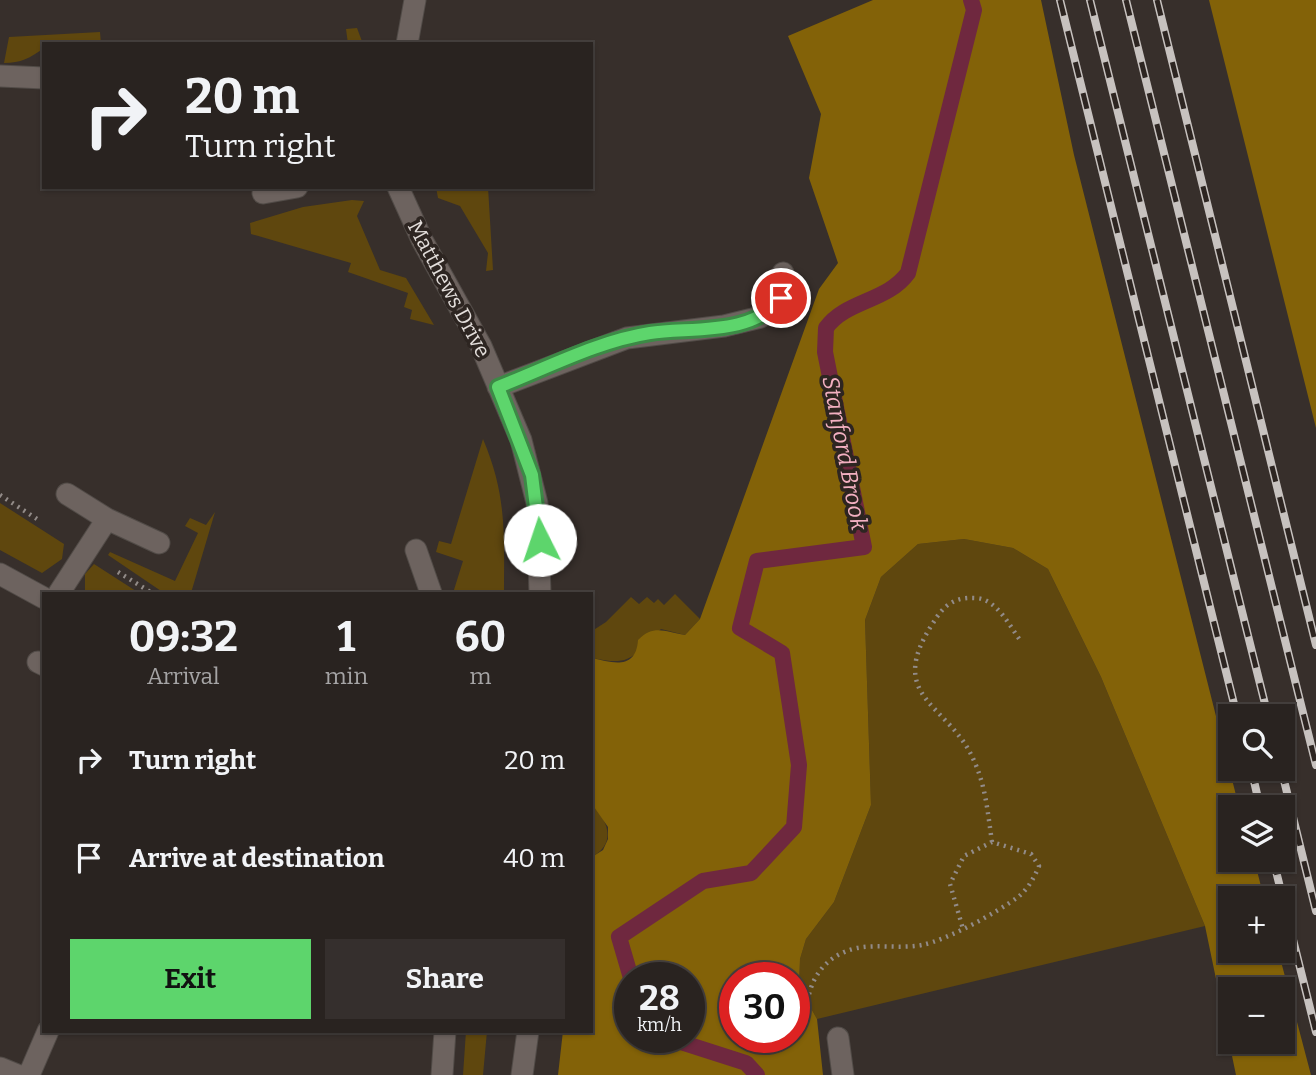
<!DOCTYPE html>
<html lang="en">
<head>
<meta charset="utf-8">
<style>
  :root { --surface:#292320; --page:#352f2d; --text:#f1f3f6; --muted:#a5a4a5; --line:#45403e; --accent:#5dd56c }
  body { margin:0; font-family:Bitter,serif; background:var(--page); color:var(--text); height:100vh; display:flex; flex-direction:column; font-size:26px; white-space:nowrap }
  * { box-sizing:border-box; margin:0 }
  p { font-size:23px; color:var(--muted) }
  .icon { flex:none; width:38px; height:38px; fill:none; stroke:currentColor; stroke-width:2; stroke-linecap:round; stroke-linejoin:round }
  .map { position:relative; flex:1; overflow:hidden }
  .panel { position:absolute; left:42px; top:592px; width:551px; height:441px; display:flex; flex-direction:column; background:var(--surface); border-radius:0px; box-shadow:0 2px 5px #0004,0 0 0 2px var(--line) }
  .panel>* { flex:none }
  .banner { position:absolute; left:42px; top:42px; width:551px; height:147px; border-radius:0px; box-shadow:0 2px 5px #0004,0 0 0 2px var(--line); background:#292320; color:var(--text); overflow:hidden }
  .buttons { position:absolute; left:1218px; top:704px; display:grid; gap:14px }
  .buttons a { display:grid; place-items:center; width:77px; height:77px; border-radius:0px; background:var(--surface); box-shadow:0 2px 5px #0004,0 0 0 2px var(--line); font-size:35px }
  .speed { position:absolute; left:614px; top:962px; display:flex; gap:14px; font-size:35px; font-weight:700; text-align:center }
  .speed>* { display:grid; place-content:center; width:91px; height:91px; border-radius:50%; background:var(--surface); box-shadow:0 2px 5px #0004,0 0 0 2px var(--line); line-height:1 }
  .speed small { font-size:18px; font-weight:400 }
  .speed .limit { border:10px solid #d22; background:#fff; color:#111 }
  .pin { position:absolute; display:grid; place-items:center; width:60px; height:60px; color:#fff; margin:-30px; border:4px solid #fff; border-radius:50%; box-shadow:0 2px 7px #0007 }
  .me { position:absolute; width:77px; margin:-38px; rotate:356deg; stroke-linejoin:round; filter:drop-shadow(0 0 5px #0008) }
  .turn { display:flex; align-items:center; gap:24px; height:147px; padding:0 28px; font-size:32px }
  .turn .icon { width:91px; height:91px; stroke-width:2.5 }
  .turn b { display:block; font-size:49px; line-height:60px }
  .eta { display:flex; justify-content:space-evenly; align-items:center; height:119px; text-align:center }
  .eta b { font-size:42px; font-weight:700; line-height:49px }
  .cta { display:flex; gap:14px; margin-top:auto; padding:14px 28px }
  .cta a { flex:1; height:80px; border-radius:0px; background:var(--accent); color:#111; font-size:28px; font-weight:700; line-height:80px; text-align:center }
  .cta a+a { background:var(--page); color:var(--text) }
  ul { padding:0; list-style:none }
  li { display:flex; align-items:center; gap:21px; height:98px; padding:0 28px }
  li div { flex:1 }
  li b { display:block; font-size:26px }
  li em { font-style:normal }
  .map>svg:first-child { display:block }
  .green { fill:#5f470e }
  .forest { fill:#836208; fill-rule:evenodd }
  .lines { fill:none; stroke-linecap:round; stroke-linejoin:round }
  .stream { stroke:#6f283f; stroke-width:16 }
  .minor-casing { stroke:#514b47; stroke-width:23 }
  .path { stroke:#928b88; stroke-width:4.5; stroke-dasharray:2 5; stroke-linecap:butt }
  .minor { stroke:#6d635f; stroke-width:21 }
  .rail-casing { stroke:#c7c2bf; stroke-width:8 }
  .rail { stroke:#2d2521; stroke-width:5; stroke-dasharray:16; stroke-linecap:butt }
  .route-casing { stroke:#3c8a46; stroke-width:18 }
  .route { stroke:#5dd56c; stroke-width:12 }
  .labels { text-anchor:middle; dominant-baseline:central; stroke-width:7; stroke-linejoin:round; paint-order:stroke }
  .street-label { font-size:21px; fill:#e3dedb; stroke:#2d2521 }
  .water-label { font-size:23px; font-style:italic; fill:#f3b0c1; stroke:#2d2521 }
</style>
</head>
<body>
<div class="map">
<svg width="1316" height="1075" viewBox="0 0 1316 1075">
  <rect width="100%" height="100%" fill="#372f2b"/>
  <path class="green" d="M 357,28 L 363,44 L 348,44 L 346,29 Z
    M 100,32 L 101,44 L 44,44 L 44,48 C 30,58 21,63 4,63 L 9,37 Z
    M 436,187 L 488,187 L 493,270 L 486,271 L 488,253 L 460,206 L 438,198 Z
    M 352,200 L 364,201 L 357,216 L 380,270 L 406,278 L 434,325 L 410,319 L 412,310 L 404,307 L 408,293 L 348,272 L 351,263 L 251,234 L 250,223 L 303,207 Z
    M 483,439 C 507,496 504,533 504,593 L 453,593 L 463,561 L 436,552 L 439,541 L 451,544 Z
    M 0,503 L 64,544 L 62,559 L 42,573 L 0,550 Z
    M 215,512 L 191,593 L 164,593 L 108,555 L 110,552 L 175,581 L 198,533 L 185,526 L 190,518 L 206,525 Z
    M 964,539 L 1013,548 L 1048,569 L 1101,677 L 1205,926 L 817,1019 L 799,987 L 800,959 L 806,939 L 834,902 L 871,805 L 865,620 L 881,577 L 918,544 Z
    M 94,564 L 139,593 L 85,593 L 85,574 Z
    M 675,594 L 700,619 L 685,635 L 661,629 C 632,656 633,667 592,658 L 592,631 L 606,622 L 631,597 L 639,604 L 647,597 L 654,603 L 658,599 L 664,605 Z
    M 592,804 C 608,821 617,843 592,857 Z
    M 466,1031 L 487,1031 L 483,1075 L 463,1075 Z"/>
  <path class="forest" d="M 873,0 L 1041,0 L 1074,155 L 1239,807 L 1230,807 L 1230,859 L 1254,859 L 1264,898 L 1230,898 L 1230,950 L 1278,950 L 1311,1075 L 1236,1075 L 1205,926 L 1101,677 L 1048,569 L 1013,548 L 964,539 L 918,544 L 881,577 L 865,620 L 871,805 L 834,902 L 806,939 L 800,959 L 799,987 L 817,1019 L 823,1075 L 558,1075 L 563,1031 L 592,1031 L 592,857 L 603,850 L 608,839 L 608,827 L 592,804 L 592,658 C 613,663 636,670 638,640 C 654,624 665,632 685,635 L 700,619 L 819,289 L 838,263 L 809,178 L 821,114 L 788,36 ZM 630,978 L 690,978 L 690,1038 L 630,1038 ZM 735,978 L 794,978 L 794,1038 L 735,1038 ZM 1230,989 L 1283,989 L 1283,1041 L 1230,1041 Z
    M 1209,0 L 1316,0 L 1316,428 Z"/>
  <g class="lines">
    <path class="stream" d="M 631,978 L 619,937 L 703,881 L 751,873 L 794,827 L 799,765 L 782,653 L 740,628 L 757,561 L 864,547 L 825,352 L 826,328 C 846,300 887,302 908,273 L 974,10 L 971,0
      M 668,1038 L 746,1063 L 757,1075"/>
    <defs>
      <path id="minor" d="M 407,44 L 415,0
        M 0,76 L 44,78
        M 398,187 L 422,240 L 481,346 L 521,440 L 537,503 L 540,593
        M 263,193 L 297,187
        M 498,387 L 627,338 L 724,326 L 761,317 L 781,298 L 783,273
        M 67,494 L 107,519 L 159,543
        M 416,550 L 431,593
        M 0,574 L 44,598
        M 59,593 L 107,519
        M 38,662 L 44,665
        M 838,1038 L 843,1075
        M 0,1068 L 17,1075
        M 29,1075 L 48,1031
        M 442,1075 L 445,1031
        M 522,1075 L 528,1031"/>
    </defs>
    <use href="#minor" class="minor-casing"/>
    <path class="path" d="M 0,495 L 37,519
      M 118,572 L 152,593
      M 992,842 C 988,815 986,788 975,763 C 951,703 883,700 933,623 C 944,605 954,597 975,598 C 996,598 1009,625 1020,640
      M 807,1015 C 806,982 824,955 857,948 C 878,944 901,949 922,945 C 947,940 996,913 1018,897 C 1028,889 1034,878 1039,866 L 1031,854 L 992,842 L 964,856 L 950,884 L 963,929"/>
    <use href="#minor" class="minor"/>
    <defs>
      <path id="rail" d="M 1060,0 L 1237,716
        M 1090,0 L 1268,716
        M 1126,0 L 1316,765
        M 1157,0 L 1316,645
        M 1251,768 L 1260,807
        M 1281,768 L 1316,911
        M 1273,859 L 1316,1032"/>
    </defs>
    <use href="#rail" class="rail-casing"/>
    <use href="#rail" class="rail"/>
  </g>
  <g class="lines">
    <defs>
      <path id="route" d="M 540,540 L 532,475 L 498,387 C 547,368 598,341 650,333 C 692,327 753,336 781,298"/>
    </defs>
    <use href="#route" class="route-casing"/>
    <use href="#route" class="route"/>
  </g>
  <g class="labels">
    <g class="street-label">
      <text transform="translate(449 289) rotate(62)">Matthews Drive</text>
    </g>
    <g class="water-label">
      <text transform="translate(845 453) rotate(79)">Stanford Brook</text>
    </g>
  </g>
</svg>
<div class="buttons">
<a><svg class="icon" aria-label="search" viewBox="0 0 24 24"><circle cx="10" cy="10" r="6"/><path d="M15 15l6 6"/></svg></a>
<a><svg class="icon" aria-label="layers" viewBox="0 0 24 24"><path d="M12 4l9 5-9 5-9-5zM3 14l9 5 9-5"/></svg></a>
<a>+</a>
<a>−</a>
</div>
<div class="speed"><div>28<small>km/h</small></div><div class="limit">30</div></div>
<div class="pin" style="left:781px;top:298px;background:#d93025"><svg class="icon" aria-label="arrive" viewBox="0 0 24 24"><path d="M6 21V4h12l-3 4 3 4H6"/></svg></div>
<svg class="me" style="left:540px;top:540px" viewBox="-20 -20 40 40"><circle r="19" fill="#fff"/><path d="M0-13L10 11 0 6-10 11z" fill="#5dd56c"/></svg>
<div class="banner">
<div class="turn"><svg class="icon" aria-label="right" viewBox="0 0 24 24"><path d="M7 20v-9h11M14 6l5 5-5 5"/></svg><div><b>20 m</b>Turn right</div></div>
</div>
<section class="panel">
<div class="eta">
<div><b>09:32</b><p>Arrival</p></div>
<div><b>1</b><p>min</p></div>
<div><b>60</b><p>m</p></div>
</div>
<ul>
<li><svg class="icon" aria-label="right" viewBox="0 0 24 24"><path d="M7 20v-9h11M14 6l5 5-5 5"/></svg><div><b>Turn right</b></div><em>20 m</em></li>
<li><svg class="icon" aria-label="arrive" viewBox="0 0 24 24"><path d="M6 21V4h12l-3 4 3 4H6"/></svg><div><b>Arrive at destination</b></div><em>40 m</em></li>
</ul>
<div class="cta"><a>Exit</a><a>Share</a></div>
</section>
</div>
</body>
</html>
